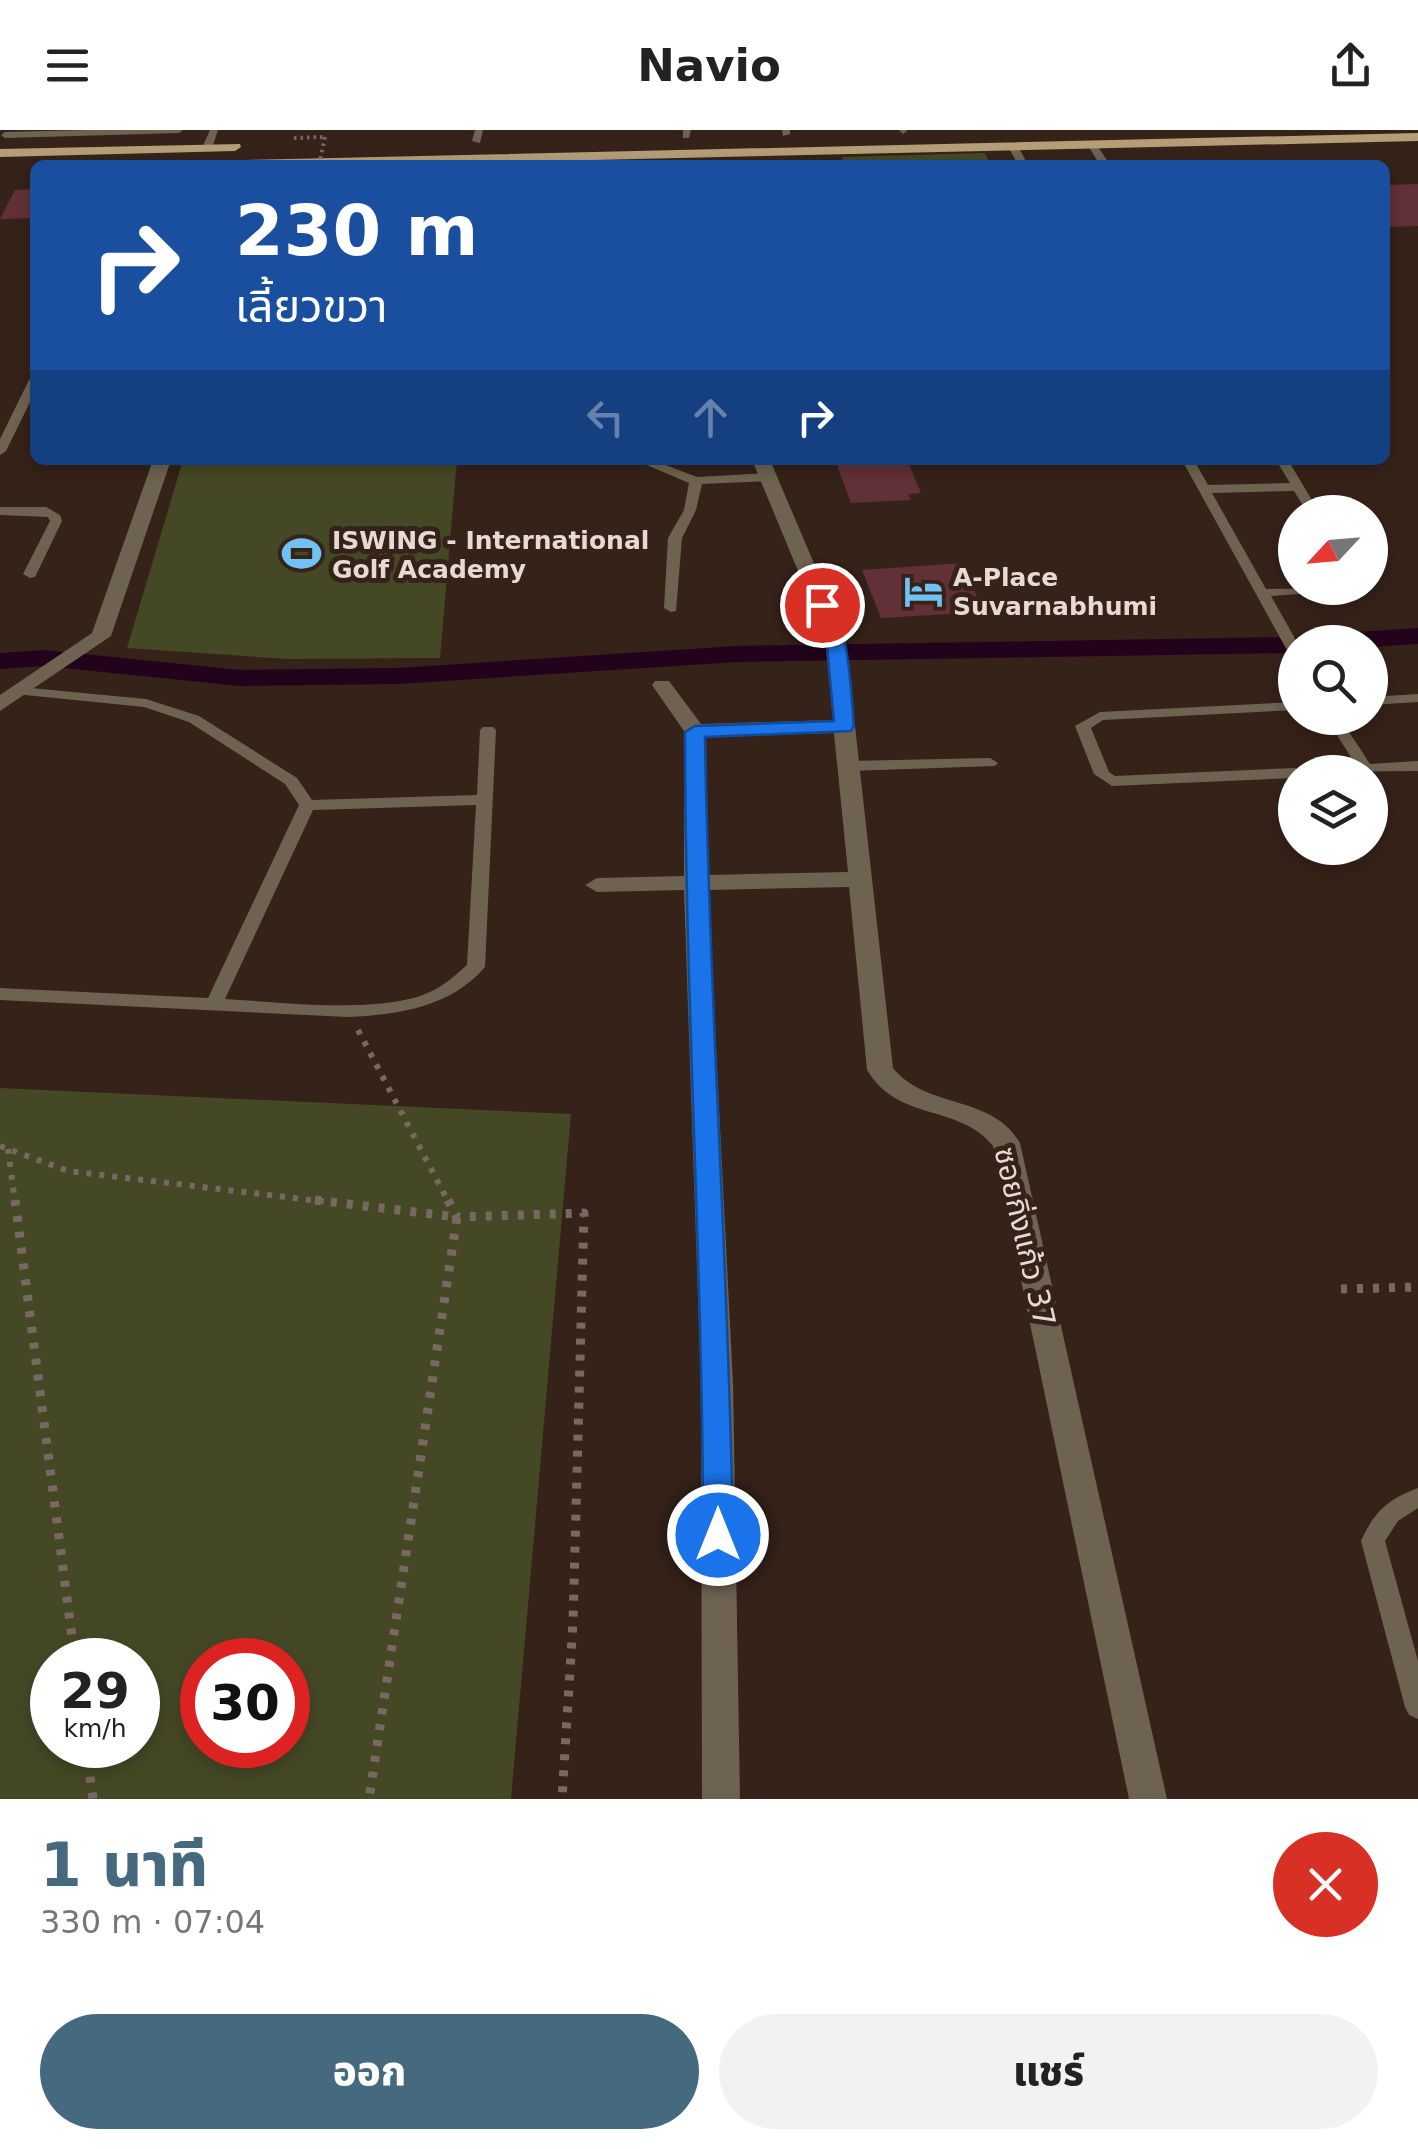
<!DOCTYPE html>
<html lang="th">
<head>
<meta charset="utf-8">
<style>
  :root { --surface:#fff; --page:#f2f2f2; --text:#222; --muted:#767676; --accent:#456a80 }
  body { margin:0; font-family:"DejaVu Sans","Noto Sans Thai",sans-serif; background:var(--page); color:var(--text); height:100vh; display:flex; flex-direction:column; font-size:38px; white-space:nowrap }
  * { box-sizing:border-box; margin:0 }
  p { font-size:32px; color:var(--muted) }
  .icon { flex:none; width:55px; height:55px; fill:none; stroke:currentColor; stroke-width:2; stroke-linecap:round; stroke-linejoin:round }
  .map { position:relative; height:1669px; overflow:hidden }
  .side { display:flex; flex-direction:column; background:var(--surface); flex:1 }
  .side>* { flex:none }
  .guide { position:absolute; left:30px; top:30px; width:1360px; height:305px; border-radius:15px; box-shadow:0 5px 15px #0003; background:#1a4fa0; color:#fff; overflow:hidden }
  .needle { width:65px; rotate:244deg }
  .controls { position:absolute; left:1278px; top:365px; display:grid; gap:20px }
  .controls a { display:grid; place-items:center; width:110px; height:110px; border-radius:50%; background:var(--surface); box-shadow:0 5px 15px #0003; font-size:50px }
  .speed { position:absolute; left:30px; top:1508px; display:flex; gap:20px; font-size:50px; font-weight:700; text-align:center }
  .speed>* { display:grid; place-content:center; width:130px; height:130px; border-radius:50%; background:var(--surface); box-shadow:0 5px 15px #0003; line-height:1 }
  .speed small { font-size:25px; font-weight:400 }
  .speed .limit { border:15px solid #d22; background:#fff; color:#111 }
  .pin { position:absolute; display:grid; place-items:center; width:85px; height:85px; color:#fff; margin:-42px; border:5px solid #fff; border-radius:50%; box-shadow:0 2px 10px #0007 }
  .me { position:absolute; width:110px; margin:-55px; rotate:0deg; stroke-linejoin:round; filter:drop-shadow(0 0 8px #0008) }
  .turn { display:flex; align-items:center; gap:35px; height:210px; padding:0 40px; font-size:45px }
  .turn .icon { width:130px; height:130px; stroke-width:2.5 }
  .turn b { display:block; font-size:70px; line-height:85px }
  .lanes { display:flex; align-items:center; height:95px; padding:0 40px; background:#0003; justify-content:center; gap:50px; direction:ltr }
  .lanes .off { opacity:.35 }
  .round { display:grid; place-items:center; flex:none; width:105px; height:105px; border-radius:52px; background:var(--page) }
  .headline { display:flex; align-items:center; justify-content:space-between; height:170px; padding:0 40px }
  h1 { font-size:60px; font-weight:800; line-height:75px; color:var(--accent) }
  .button { display:flex; gap:20px; margin-top:auto; padding:20px 40px }
  .button a { flex:1; height:115px; border-radius:60px; background:var(--accent); color:#fff; font-size:40px; font-weight:800; line-height:115px; text-align:center }
  .button a+a { background:var(--page); color:var(--text) }
  header { display:flex; justify-content:space-between; align-items:center; height:130px; padding:0 40px; background:var(--surface); font-size:45px; font-weight:800 }
  .map>svg:first-child { display:block }
  .green { fill:#444825; fill-rule:evenodd }
  .lines { fill:none; stroke-linecap:round; stroke-linejoin:round }
  .canal { fill:#23021b; fill-rule:evenodd }
  .building { fill:#613137 }
  .path-far2 { stroke:#796861; stroke-width:4; stroke-dasharray:2.5 4; stroke-linecap:butt }
  .path-far1 { stroke:#796861; stroke-width:6; stroke-dasharray:5 8; stroke-linecap:butt }
  .path { stroke:#796861; stroke-width:9; stroke-dasharray:6 10; stroke-linecap:butt }
  .service { fill:#6e6350; fill-rule:evenodd }
  .minor { fill:#6e6350; fill-rule:evenodd }
  .primary { fill:#b49e77; fill-rule:evenodd }
  .path-bridge { stroke:#796861; stroke-width:4; stroke-dasharray:2.5 4; stroke-linecap:butt }
  .route { fill:#1a73e8; stroke:#114b97; stroke-width:2.5 }
  .labels { text-anchor:middle; dominant-baseline:central; stroke-width:10; stroke-linejoin:round; paint-order:stroke }
  .far-poi-label { font-size:25px; font-weight:bold; fill:#e7dad4; stroke:#352219; text-anchor:start }
  .street-label { font-size:30px; fill:#e7dad4; stroke:#352219 }
</style>
</head>
<body>
<header><svg class="icon" aria-label="menu" viewBox="0 0 24 24"><path d="M4 6h16M4 12h16M4 18h16"/></svg>Navio<svg class="icon" aria-label="share" viewBox="0 0 24 24"><path d="M12 15V3M7 8l5-5 5 5M5 13v7h14v-7"/></svg></header>
<div class="map">
<svg width="1418" height="1669" viewBox="0 0 1418 1669">
  <rect width="100%" height="100%" fill="#352219"/>
  <path class="green" d="M 985,23 L 991,35 L 845,35 L 842,27 Z
    M 183,330 L 457,330 L 440,528 L 287,529 L 127,518 Z
    M 0,958 L 571,984 L 511,1669 L 0,1669 ZM 52,1530 L 138,1530 L 138,1615 L 52,1615 ZM 202,1530 L 288,1530 L 288,1615 L 202,1615 Z"/>
  <g class="lines">
    <path class="canal" d="M 1418,498 L 1418,514 L 1370,517 L 1370,512 L 1314,512 L 1327,504 Z
      M 1295,507 L 1306,512 L 1295,512 L 1295,523 L 737,532 L 398,554 L 240,556 L 44,536 L 0,539 L 0,523 L 44,520 L 240,540 L 398,538 L 737,516 Z"/>
  </g>
  <path class="building" d="M 1418,54 L 1418,96 L 1385,97 L 1385,55 Z
    M 35,59 L 35,88 L 0,89 L 15,60 Z
    M 835,330 L 907,330 L 921,363 L 908,364 L 911,370 L 851,373 Z
    M 962,433 L 984,482 L 881,488 L 862,440 Z"/>
  <g class="lines">
    <path class="path-far2" d="M 294,8 L 325,7"/>
    <path class="path-far1" d="M 358,900 L 449,1073
      M 0,1016 L 68,1041 L 336,1073
      M 8,1019 L 15,1073"/>
    <path class="path" d="M 15,1070 L 75,1530
      M 315,1070 L 457,1087 L 369,1669
      M 448,1070 L 457,1087 L 584,1083 L 573,1492 L 562,1669
      M 1341,1159 L 1418,1157
      M 86,1615 L 93,1669"/>
    <path class="service" d="M 86,0 L 183,0 L 179,3 L 5,8 L 1,5 L 5,2 Z
      M 210,0 L 218,0 L 212,18 L 207,21 L 202,18 Z
      M 475,0 L 483,0 L 480,13 L 472,11 Z
      M 683,0 L 691,0 L 689,8 L 683,8 Z
      M 782,0 L 790,0 L 790,4 L 783,6 Z
      M 899,0 L 907,0 L 907,1 L 903,4 Z
      M 1092,11 L 1095,12 L 1110,35 L 1100,35 L 1087,14 Z
      M 1013,13 L 1018,16 L 1028,35 L 1018,35 L 1008,16 Z
      M 35,247 L 35,262 L 6,321 L 0,325 L 0,309 L 29,250 Z
      M 635,330 L 652,330 L 697,347 L 767,343 L 773,347 L 767,351 L 702,354 L 696,380 L 682,408 L 676,481 L 671,482 L 664,478 L 668,408 L 684,380 L 689,353 Z
      M 1182,330 L 1194,330 L 1208,355 L 1290,353 L 1276,330 L 1288,330 L 1319,382 L 1307,382 L 1294,361 L 1212,363 L 1266,459 L 1332,458 L 1325,462 L 1271,466 L 1297,512 L 1295,526 L 1288,522 Z
      M 0,377 L 46,377 L 60,385 L 62,391 L 35,447 L 30,448 L 23,444 L 50,391 L 48,387 L 0,385 Z
      M 20,557 L 146,569 L 199,586 L 297,648 L 312,670 L 477,665 L 480,600 L 483,597 L 493,597 L 496,600 L 485,837 C 451,877 398,885 348,887 L 0,870 L 0,858 L 208,868 L 299,675 L 285,654 L 189,592 L 144,577 L 15,564 L 15,558 ZM 476,675 L 467,835 C 458,843 447,853 436,859 C 387,886 282,872 225,869 L 313,680 Z
      M 1418,564 L 1418,572 L 1370,575 L 1370,567 Z
      M 1295,572 L 1295,580 L 1103,590 L 1091,598 L 1109,642 L 1115,646 L 1295,638 L 1301,641 L 1308,637 L 1356,635 L 1326,588 L 1340,588 L 1370,634 L 1418,631 L 1418,641 L 1295,642 L 1295,648 L 1112,656 L 1094,644 L 1075,596 L 1100,582 Z
      M 990,628 L 998,633 L 995,636 L 849,641 L 841,636 L 849,631 Z
      M 1418,1358 L 1418,1378 L 1398,1391 L 1385,1411 L 1418,1531 L 1418,1589 L 1409,1585 L 1405,1577 L 1361,1411 C 1374,1382 1388,1369 1418,1358 Z"/>
    <path class="minor" d="M 153,330 L 171,330 L 111,506 L 0,581 L 0,565 L 92,503 Z
      M 752,330 L 770,330 L 845,506 L 893,938 C 927,980 992,964 1020,1013 L 1167,1669 L 1129,1669 L 993,1016 C 959,973 899,993 867,940 L 849,757 L 708,760 L 733,1254 L 740,1669 L 702,1669 L 701,1254 L 684,760 L 597,762 L 585,755 L 597,748 L 684,746 L 684,601 L 652,555 L 655,551 L 669,551 L 701,594 L 833,590 L 825,506 ZM 834,603 L 848,742 L 708,745 L 706,607 Z"/>
    <path class="primary" d="M 1418,3 L 1418,11 L 375,35 L 197,35 L 204,31 Z
      M 240,14 L 241,17 L 235,21 L 0,27 L 0,19 Z"/>
    <path class="path-bridge" d="M 319,35 L 325,7"/>
  </g>
  <path class="route" d="M 822,470 C 850,481 851,568 854,596 L 851,601 L 705,607 C 709,873 729,1139 733,1405 L 729,1414 L 718,1418 L 708,1414 L 703,1405 C 703,1137 685,869 685,602 L 695,596 L 834,591 L 826,506 L 813,475 Z"/>
  <defs>
    <symbol id="stadium-bare" viewBox="-9 -9 18 18"><path d="M0-5a6.5 5 0 1 0 0 10a6.5 5 0 1 0 0-10ZM-3.5-1.8h7v3.6h-7Z" fill="#70c1f4" stroke="#352219" stroke-width="2.5" paint-order="stroke"/></symbol>
    <symbol id="hotel-bare" viewBox="-9 -9 18 18"><path d="M-6-4.5h1.5V1H6V5H4.5V3h-9V5H-6ZM-4 0a1.8 1.8 0 1 1 3.6 0ZM.5 0V-2.5h3Q6-2.5 6 0Z" fill="#70c1f4" stroke="#352219" stroke-width="2.5" paint-order="stroke"/></symbol>
  </defs>
  <g fill-rule="evenodd">
    <use href="#stadium-bare" x="274" y="396" width="55" height="55"/>
    <use href="#hotel-bare" x="896" y="434" width="55" height="55"/>
  </g>
  <g class="labels">
    <g class="far-poi-label">
      <text x="332" y="410">ISWING - International<tspan x="332" dy="29">Golf Academy</tspan></text>
      <text x="953" y="447">A-Place<tspan x="953" dy="29">Suvarnabhumi</tspan></text>
    </g>
    <g class="street-label">
      <text transform="translate(1025 1107) rotate(77)">ซอยกิ่งแก้ว 37</text>
    </g>
  </g>
</svg>
<div class="controls">
<a><svg class="needle" viewBox="-14 -14 28 28"><path d="M0-13l5 13h-10z" fill="#e53935"/><path d="M0 13l5-13h-10z" fill="#767676"/></svg></a>
<a><svg class="icon" aria-label="search" viewBox="0 0 24 24"><circle cx="10" cy="10" r="6"/><path d="M15 15l6 6"/></svg></a>
<a><svg class="icon" aria-label="layers" viewBox="0 0 24 24"><path d="M12 4l9 5-9 5-9-5zM3 14l9 5 9-5"/></svg></a>
</div>
<div class="speed"><div>29<small>km/h</small></div><div class="limit">30</div></div>
<div class="pin" style="left:822px;top:475px;background:#d93025"><svg class="icon" aria-label="arrive" viewBox="0 0 24 24"><path d="M6 21V4h12l-3 4 3 4H6"/></svg></div>
<svg class="me" style="left:718px;top:1405px" viewBox="-20 -20 40 40"><circle r="17" fill="#1a73e8" stroke="#fff" stroke-width="3"/><path d="M0-11L8 9 0 5-8 9z" fill="#fff"/></svg>
<div class="guide">
<div class="turn"><svg class="icon" aria-label="right" viewBox="0 0 24 24"><path d="M7 20v-9h11M14 6l5 5-5 5"/></svg><div><b>230 m</b>เลี้ยวขวา</div></div>
<div class="lanes"><svg class="icon off" aria-label="left" viewBox="0 0 24 24"><path d="M17 20v-9H6M10 6l-5 5 5 5"/></svg><svg class="icon off" aria-label="ahead" viewBox="0 0 24 24"><path d="M12 20V5M6 11l6-6 6 6"/></svg><svg class="icon" aria-label="right" viewBox="0 0 24 24"><path d="M7 20v-9h11M14 6l5 5-5 5"/></svg></div>
</div>
</div>
<section class="side">
<div class="headline"><div><h1>1 นาที</h1><p>330 m · 07:04</p></div><a class="round" style="background:#d93025;color:#fff"><svg class="icon" aria-label="close" viewBox="0 0 24 24"><path d="M6 6l12 12M18 6L6 18"/></svg></a></div>
<div class="button"><a>ออก</a><a>แชร์</a></div>
</section>
</body>
</html>
